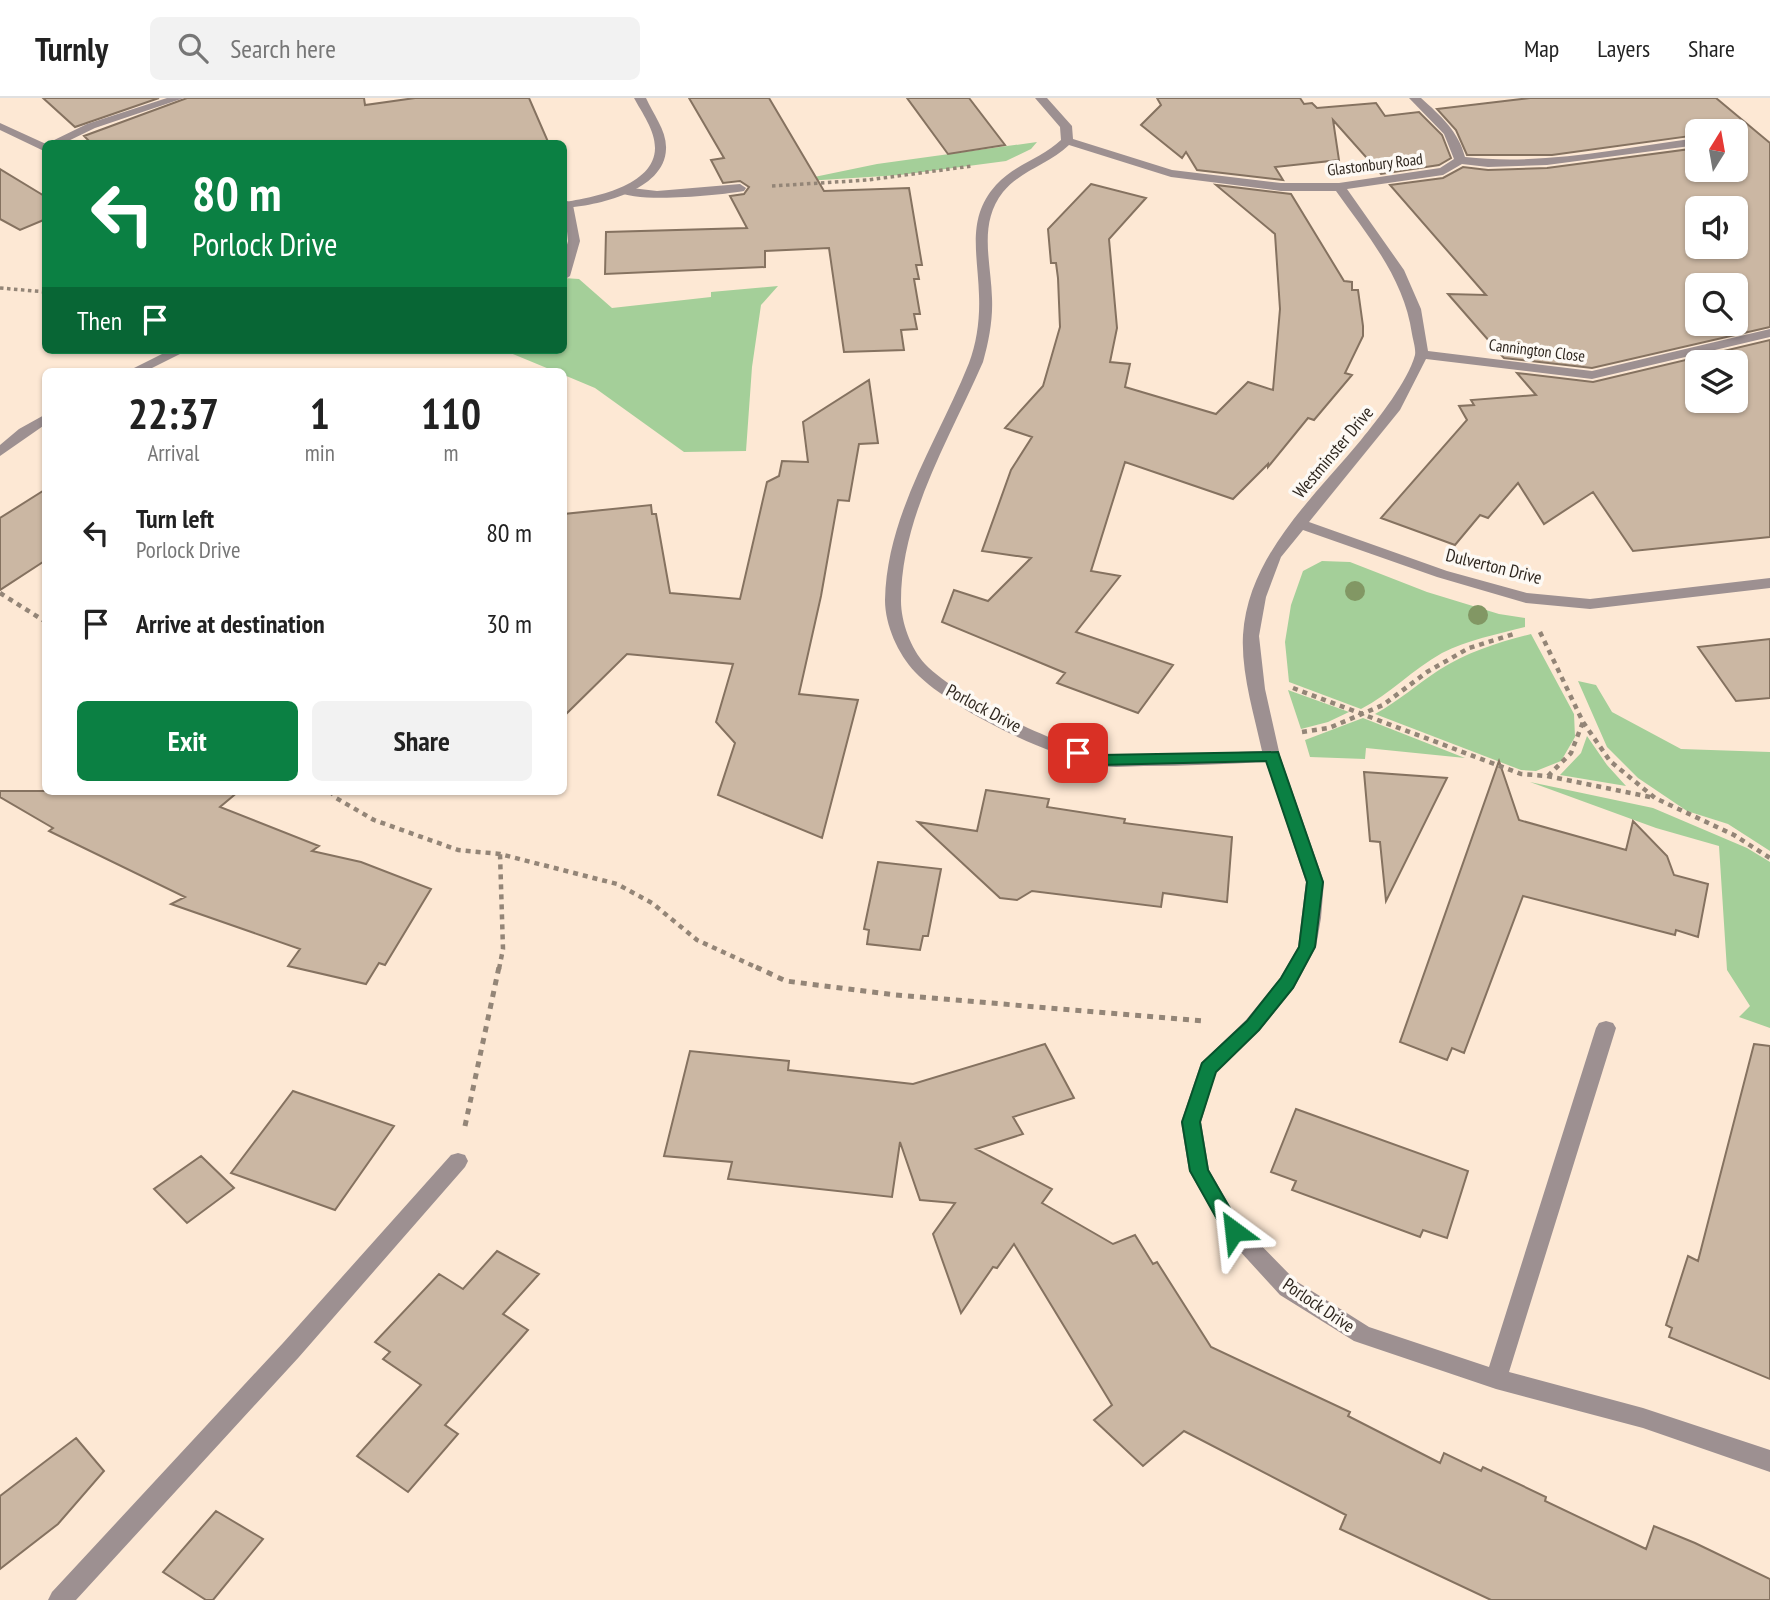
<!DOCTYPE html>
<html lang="en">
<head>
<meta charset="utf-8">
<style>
  :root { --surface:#fff; --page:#f2f2f2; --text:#222; --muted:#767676; --line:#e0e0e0; --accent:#0b8043 }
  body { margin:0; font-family:"PT Sans Narrow",sans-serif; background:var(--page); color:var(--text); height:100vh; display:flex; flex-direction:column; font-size:26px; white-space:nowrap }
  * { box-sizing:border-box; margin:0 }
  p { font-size:23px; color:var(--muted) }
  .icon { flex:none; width:38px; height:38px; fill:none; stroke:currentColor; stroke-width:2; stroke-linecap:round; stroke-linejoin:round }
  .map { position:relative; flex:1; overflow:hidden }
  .drawer { position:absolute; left:42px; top:270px; width:525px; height:427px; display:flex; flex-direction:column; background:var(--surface); border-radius:10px; box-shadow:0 2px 5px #0004 }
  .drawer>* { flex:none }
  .hud { position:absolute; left:42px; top:42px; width:525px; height:214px; border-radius:10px; box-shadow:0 2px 5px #0004; background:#0b8043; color:#fff; overflow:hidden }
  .needle { width:46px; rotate:11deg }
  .tools { position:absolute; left:1685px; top:21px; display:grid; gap:14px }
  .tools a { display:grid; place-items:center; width:63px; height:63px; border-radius:10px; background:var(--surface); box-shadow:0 2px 5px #0004; font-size:35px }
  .pin { position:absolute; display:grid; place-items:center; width:60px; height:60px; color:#fff; margin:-30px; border-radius:14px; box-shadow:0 4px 10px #0006 }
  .me { position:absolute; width:77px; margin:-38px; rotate:330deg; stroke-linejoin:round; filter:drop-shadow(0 0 5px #0008) }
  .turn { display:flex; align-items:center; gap:24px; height:147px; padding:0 35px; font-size:32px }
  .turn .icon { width:91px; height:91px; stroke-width:2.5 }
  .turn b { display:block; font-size:49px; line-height:60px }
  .then { display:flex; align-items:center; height:66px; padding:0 35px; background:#0003; gap:14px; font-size:26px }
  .eta { display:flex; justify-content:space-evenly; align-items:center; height:119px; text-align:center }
  .eta b { font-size:42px; font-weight:600; line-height:49px }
  .primary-button { display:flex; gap:14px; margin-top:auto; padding:14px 35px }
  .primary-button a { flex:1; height:80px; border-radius:10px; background:var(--accent); color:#fff; font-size:28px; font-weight:600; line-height:80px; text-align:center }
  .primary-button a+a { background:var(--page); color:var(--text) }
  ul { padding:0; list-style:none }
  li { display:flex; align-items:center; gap:21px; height:91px; padding:0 35px }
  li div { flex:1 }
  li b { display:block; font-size:26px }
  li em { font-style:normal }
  header { display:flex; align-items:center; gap:42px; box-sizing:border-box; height:98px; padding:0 35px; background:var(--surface); border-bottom:2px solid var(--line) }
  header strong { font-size:33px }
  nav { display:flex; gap:38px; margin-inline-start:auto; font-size:24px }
  .search { width:490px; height:63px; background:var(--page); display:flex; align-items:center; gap:18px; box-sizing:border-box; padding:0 24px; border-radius:10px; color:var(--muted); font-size:26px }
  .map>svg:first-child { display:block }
  .green { fill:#a4cf99 }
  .building { fill:#cbb7a3; stroke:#857260; stroke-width:2; fill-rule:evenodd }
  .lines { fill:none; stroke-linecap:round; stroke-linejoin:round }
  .path-far2 { stroke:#938577; stroke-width:3.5; stroke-dasharray:3.5 3.5; stroke-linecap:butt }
  .path-far1 { stroke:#938577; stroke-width:4.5; stroke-dasharray:5 5; stroke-linecap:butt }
  .path { stroke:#938577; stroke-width:5; stroke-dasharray:6 6; stroke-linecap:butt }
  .lane { fill:#9d9091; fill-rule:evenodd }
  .street { fill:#9d9091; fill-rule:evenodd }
  .tree { fill:#829764 }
  .route { fill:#0b8043; stroke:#07532c; stroke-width:2 }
  .labels { text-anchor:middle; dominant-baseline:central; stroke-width:7; stroke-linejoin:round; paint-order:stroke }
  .far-street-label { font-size:16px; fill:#2f271f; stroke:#fdf9f4 }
  .street-label { font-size:18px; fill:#2f271f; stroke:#fdf9f4 }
</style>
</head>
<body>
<header>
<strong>Turnly</strong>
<div class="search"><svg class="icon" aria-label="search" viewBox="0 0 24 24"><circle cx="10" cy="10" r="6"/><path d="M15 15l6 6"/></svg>Search here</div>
<nav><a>Map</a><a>Layers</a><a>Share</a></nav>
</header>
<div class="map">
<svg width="1770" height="1502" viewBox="0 0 1770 1502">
  <rect width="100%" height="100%" fill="#fde8d4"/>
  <path class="green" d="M 1037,44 L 1031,51 L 1006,63 L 900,77 L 790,84 L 877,66 Z
    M 564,180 L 579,181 L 612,210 L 711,199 L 711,194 L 778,188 L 761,207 L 752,269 L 746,353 L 684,354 L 595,290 L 564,277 L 564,273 L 554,273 L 503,252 L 564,252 Z
    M 1322,463 L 1350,464 L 1427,494 L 1499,516 L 1525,520 L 1525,529 C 1498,536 1467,542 1442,555 C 1413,571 1390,596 1361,611 L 1289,584 L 1285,544 L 1291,507 L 1303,473 Z
    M 1531,536 L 1574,616 L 1575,639 L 1561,663 L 1536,673 L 1521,672 L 1375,616 C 1399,603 1417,586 1439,572 C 1467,554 1499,544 1531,536 Z
    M 1578,583 L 1596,587 L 1612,614 L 1681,651 L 1770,654 L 1770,753 L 1728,726 L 1687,713 L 1638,680 L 1607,649 Z
    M 1288,592 L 1349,614 L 1328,624 L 1301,631 Z
    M 1363,620 L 1465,660 L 1366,650 L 1365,661 L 1310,659 L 1305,642 Z
    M 1587,638 L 1607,667 L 1626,688 L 1560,677 L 1581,655 Z
    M 1530,684 L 1653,710 L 1747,750 L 1770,764 L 1770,930 L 1739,919 L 1750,908 L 1727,872 L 1719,748 L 1656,730 Z"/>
  <path class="building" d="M 43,0 L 159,0 L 75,29 Z
    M 187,0 L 364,0 L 365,7 L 415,0 L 529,0 L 549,46 L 92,46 L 84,38 Z
    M 689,0 L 769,0 L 824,93 L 909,90 L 922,167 L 916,167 L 919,181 L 914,181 L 920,216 L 914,216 L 917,231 L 901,232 L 904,252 L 844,254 L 829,150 L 765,153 L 765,169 L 605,176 L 606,134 L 747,130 L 730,98 L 744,96 L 749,89 L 740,83 L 723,85 L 711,62 L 724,60 Z
    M 907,0 L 969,0 L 1005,47 L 948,56 Z
    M 1157,0 L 1300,0 L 1304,6 L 1312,5 L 1317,10 L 1376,5 L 1385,18 L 1419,14 L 1442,37 L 1451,60 L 1439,67 L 1381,76 L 1333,22 L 1339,62 L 1275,69 L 1283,82 L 1197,72 L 1186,54 L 1182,60 L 1141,27 L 1161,7 Z
    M 1530,0 L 1716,0 L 1770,45 L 1770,229 L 1592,270 L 1504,260 L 1448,196 L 1486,197 L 1390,87 L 1443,80 L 1463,69 L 1488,72 L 1547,70 L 1698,50 L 1698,72 L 1736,72 L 1736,33 L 1698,33 L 1698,37 L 1552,57 L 1467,57 L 1456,32 L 1437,11 ZM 1698,110 L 1736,110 L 1736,149 L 1698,149 ZM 1698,187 L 1736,187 L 1736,226 L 1698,226 Z
    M 0,71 L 46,99 L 46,121 L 20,132 L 0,121 Z
    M 1091,86 L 1146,100 L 1109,141 L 1117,230 L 1110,264 L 1130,266 L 1125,289 L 1216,316 L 1248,284 L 1273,292 L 1280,211 L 1275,136 L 1216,87 L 1291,96 L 1344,183 L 1352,184 L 1352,192 L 1358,192 L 1363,228 L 1363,238 L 1345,275 L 1352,277 L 1314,322 L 1308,320 L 1268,369 L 1268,366 L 1233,401 L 1125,364 L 1091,473 L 1120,478 L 1076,534 L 1173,567 L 1138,615 L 1057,585 L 1065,575 L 942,524 L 954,492 L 988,503 L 1031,460 L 982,453 L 1011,372 L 1032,339 L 1005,330 L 1043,288 L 1060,229 L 1058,180 L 1056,165 L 1051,165 L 1048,131 Z
    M 1770,242 L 1770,439 L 1633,453 L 1593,394 L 1544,426 L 1518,385 L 1488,420 L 1480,417 L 1455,447 L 1381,420 L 1467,322 L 1459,308 L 1474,307 L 1471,302 L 1536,297 L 1517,275 L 1593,284 ZM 1698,264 L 1736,264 L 1736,303 L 1698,303 Z
    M 869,282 L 878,345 L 859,346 L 849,403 L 838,402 L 821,498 L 799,596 L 858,602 L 822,740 L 718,697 L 735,645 L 716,624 L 733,566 L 627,556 L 564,618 L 564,416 L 651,407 L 652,416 L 656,416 L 670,495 L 740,501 L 767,384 L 779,378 L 782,363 L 808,364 L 803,324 Z
    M 46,391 L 46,462 L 0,492 L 0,420 Z
    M 1770,541 L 1770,600 L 1736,603 L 1698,549 Z
    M 1499,663 L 1519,722 L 1626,752 L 1633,723 L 1667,758 L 1674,777 L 1708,786 L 1698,839 L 1676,832 L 1675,837 L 1523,798 L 1464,955 L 1452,950 L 1447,962 L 1400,944 Z
    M 1364,674 L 1447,680 L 1386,803 L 1380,744 L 1370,743 Z
    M 986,692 L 1049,701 L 1047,709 L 1125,721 L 1124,725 L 1232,739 L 1227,804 L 1163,795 L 1161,809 L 1032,793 L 1017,802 L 1000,800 L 918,724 L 977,733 Z
    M 0,693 L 239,693 L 220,709 L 319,748 L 312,753 L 361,764 L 431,791 L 385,867 L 379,865 L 366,886 L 288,868 L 300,851 L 171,806 L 185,799 L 49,733 L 53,730 L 0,699 Z
    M 878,764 L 941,771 L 928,838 L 923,838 L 920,852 L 867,846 L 869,832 L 864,831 Z
    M 1045,946 L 1074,1000 L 1013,1019 L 1023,1036 L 976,1051 L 1052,1091 L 1042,1105 L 1113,1146 L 1135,1137 L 1153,1166 L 1157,1164 L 1211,1249 L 1350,1314 L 1348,1318 L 1440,1365 L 1444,1355 L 1481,1373 L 1483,1369 L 1546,1399 L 1545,1403 L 1646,1451 L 1654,1428 L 1695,1445 L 1770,1481 L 1770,1502 L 1491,1502 L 1340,1431 L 1346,1417 L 1184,1333 L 1143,1368 L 1094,1322 L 1112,1307 L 1014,1146 L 997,1170 L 993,1169 L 961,1215 L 933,1136 L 955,1105 L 920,1102 L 900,1044 L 892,1099 L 728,1081 L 732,1064 L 664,1058 L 690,953 L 789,963 L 788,972 L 913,986 Z
    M 1754,946 L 1770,948 L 1770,1281 L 1669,1239 L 1672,1230 L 1666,1227 L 1688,1158 L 1698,1163 Z
    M 293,993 L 394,1028 L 335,1112 L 231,1075 Z
    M 1296,1011 L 1468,1073 L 1447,1140 L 1423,1132 L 1420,1139 L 1292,1092 L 1296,1083 L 1271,1074 Z
    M 201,1058 L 234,1090 L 187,1125 L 154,1091 Z
    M 497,1153 L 539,1176 L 503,1216 L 528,1232 L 445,1327 L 458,1336 L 408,1394 L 357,1358 L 421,1287 L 383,1261 L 390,1254 L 375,1244 L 439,1176 L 463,1191 Z
    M 76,1340 L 104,1373 L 58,1426 L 0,1471 L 0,1398 Z
    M 216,1413 L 263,1441 L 213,1502 L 206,1502 L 163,1474 Z"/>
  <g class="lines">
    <path class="path-far2" d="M 772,88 L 868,82 L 972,68
      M 0,190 L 46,194"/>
    <path class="path-far1" d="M 0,495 L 46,524
      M 1540,534 L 1583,624 L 1610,663 L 1655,700 L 1734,737 L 1770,760
      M 1293,590 L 1521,676 L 1547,678 L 1655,700
      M 1302,634 L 1329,630 L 1383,607 L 1427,574 L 1469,550 L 1517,535
      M 1548,678 L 1571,655 L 1583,624
      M 330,693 L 336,700 L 374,722 L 458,752 L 500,756 L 617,786 L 652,805 L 697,842 L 760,871
      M 499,871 L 503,851 L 500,756"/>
    <path class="path" d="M 756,869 L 786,883 L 896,897 L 1203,923
      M 465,1028 L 499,869"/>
    <path class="lane" d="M 740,86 L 746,90 L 744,93 C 721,97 635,106 617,93 L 623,89 L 657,93 Z
      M 567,103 L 573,107 L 580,143 L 570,178 L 564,182 L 564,158 L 568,143 L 564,104 Z
      M 458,1055 L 465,1057 L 468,1063 L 465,1069 L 299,1259 L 76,1502 L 48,1502 L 52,1494 L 283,1245 L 451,1057 Z"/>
    <path class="street" d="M 167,0 L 184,0 L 95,30 L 62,46 L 46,46 L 87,26 Z
      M 634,0 L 646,0 C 653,16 667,33 666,51 C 665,93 596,108 564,110 L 564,104 C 592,100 655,88 655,50 C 655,32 642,15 634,0 Z
      M 1035,0 L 1047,0 L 1072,28 L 1073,41 L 1172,72 L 1281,85 L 1339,85 L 1440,70 L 1454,61 L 1444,36 L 1409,0 L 1421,0 C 1440,17 1459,34 1465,59 C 1543,68 1620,50 1698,40 L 1698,47 L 1547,67 L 1488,69 L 1462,66 L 1443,77 L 1347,91 L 1404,172 L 1421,211 L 1428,253 L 1592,273 L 1770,231 L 1770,239 L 1592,281 L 1426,261 L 1400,312 L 1309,424 L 1447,473 L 1527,495 L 1590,501 L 1770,480 L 1770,490 L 1590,511 L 1526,505 L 1437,479 L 1303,432 L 1281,459 L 1266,499 L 1259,538 L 1265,591 L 1280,658 L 1324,784 L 1321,820 L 1316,849 L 1294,890 L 1260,932 L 1216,974 L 1201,1024 L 1209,1072 L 1241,1127 L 1296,1183 L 1369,1229 L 1489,1269 L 1596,930 L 1599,925 L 1606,923 L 1613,925 L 1616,930 L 1509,1274 L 1643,1310 L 1770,1352 L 1770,1374 L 1643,1330 L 1496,1291 L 1354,1243 L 1280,1197 L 1227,1139 L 1189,1073 L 1181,1024 L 1201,965 L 1246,922 L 1280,880 L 1298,849 L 1306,784 L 1266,664 C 1225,666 1185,668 1144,668 C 1130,668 1116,670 1102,668 C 1052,660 950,611 915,574 C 898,556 885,527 885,502 C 887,415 938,343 969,265 C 977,244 980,220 979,197 C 978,157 966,120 996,87 C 1014,67 1042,60 1061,42 L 1060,29 ZM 1069,47 L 1171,79 L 1281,93 L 1336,93 C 1368,138 1404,180 1412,236 C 1413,242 1416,251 1415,257 C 1408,283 1378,321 1361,342 C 1313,400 1248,458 1243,537 C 1241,575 1254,616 1262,653 C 1222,655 1181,656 1141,656 C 1128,656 1116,658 1104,656 C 1059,650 957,599 925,566 C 911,551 901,524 901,503 C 901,418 950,340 983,264 C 989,243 993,221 992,200 C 991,163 978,126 1003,94 C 1020,73 1049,66 1069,47 Z
      M 0,25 L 46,46 L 46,54 L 0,32 Z
      M 170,252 L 188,252 L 146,273 L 128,273 Z
      M 46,316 L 46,326 L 0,358 L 0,347 L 19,331 Z"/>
  </g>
  <g class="tree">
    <circle cx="1355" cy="493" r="10"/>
    <circle cx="1478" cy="517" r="10"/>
  </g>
  <path class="route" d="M 1078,650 L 1100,657 L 1278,654 L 1323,784 L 1315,849 L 1293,890 L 1259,932 L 1216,974 L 1200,1024 L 1208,1072 L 1243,1133 L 1240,1139 L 1234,1141 L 1227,1139 L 1190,1073 L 1182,1024 L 1202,965 L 1247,923 L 1281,880 L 1299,849 L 1307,784 L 1266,663 L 1100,667 L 1073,659 L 1071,655 Z"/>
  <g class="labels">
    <g class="far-street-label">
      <text transform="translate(1375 66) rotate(-7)">Glastonbury Road</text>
      <text transform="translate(1537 252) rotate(7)">Cannington Close</text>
    </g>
    <g class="street-label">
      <text transform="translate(1333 354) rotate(-50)">Westminster Drive</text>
      <text transform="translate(1494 468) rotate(14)">Dulverton Drive</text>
      <text transform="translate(984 610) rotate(28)">Porlock Drive</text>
      <text transform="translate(1319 1207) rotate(34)">Porlock Drive</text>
    </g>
  </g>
</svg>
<div class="tools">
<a><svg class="needle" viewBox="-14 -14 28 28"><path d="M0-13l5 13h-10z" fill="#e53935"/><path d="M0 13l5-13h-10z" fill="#767676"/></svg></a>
<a><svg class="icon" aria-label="sound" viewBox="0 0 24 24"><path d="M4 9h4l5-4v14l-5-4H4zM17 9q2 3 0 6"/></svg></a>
<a><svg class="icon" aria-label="search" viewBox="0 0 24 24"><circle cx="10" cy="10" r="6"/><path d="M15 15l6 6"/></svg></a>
<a><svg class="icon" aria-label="layers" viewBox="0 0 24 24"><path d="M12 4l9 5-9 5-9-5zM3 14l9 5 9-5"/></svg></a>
</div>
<div class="pin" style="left:1078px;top:655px;background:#d93025"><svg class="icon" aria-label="arrive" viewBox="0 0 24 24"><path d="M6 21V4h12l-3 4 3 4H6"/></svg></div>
<svg class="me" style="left:1234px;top:1133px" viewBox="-20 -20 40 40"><path d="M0-17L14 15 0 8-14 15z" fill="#0b8043" stroke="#fff" stroke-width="4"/></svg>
<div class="hud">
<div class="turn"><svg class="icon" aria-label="left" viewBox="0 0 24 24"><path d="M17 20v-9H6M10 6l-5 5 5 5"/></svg><div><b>80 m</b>Porlock Drive</div></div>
<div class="then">Then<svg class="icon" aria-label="arrive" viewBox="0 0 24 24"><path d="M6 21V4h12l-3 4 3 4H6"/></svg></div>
</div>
<section class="drawer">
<div class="eta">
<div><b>22:37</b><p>Arrival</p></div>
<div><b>1</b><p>min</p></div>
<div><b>110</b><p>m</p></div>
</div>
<ul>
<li><svg class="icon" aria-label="left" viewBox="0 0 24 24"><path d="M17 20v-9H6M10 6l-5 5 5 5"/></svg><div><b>Turn left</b><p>Porlock Drive</p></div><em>80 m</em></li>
<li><svg class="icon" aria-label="arrive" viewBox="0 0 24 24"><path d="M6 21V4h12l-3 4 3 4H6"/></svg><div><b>Arrive at destination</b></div><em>30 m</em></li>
</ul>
<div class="primary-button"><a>Exit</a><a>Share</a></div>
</section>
</div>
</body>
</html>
